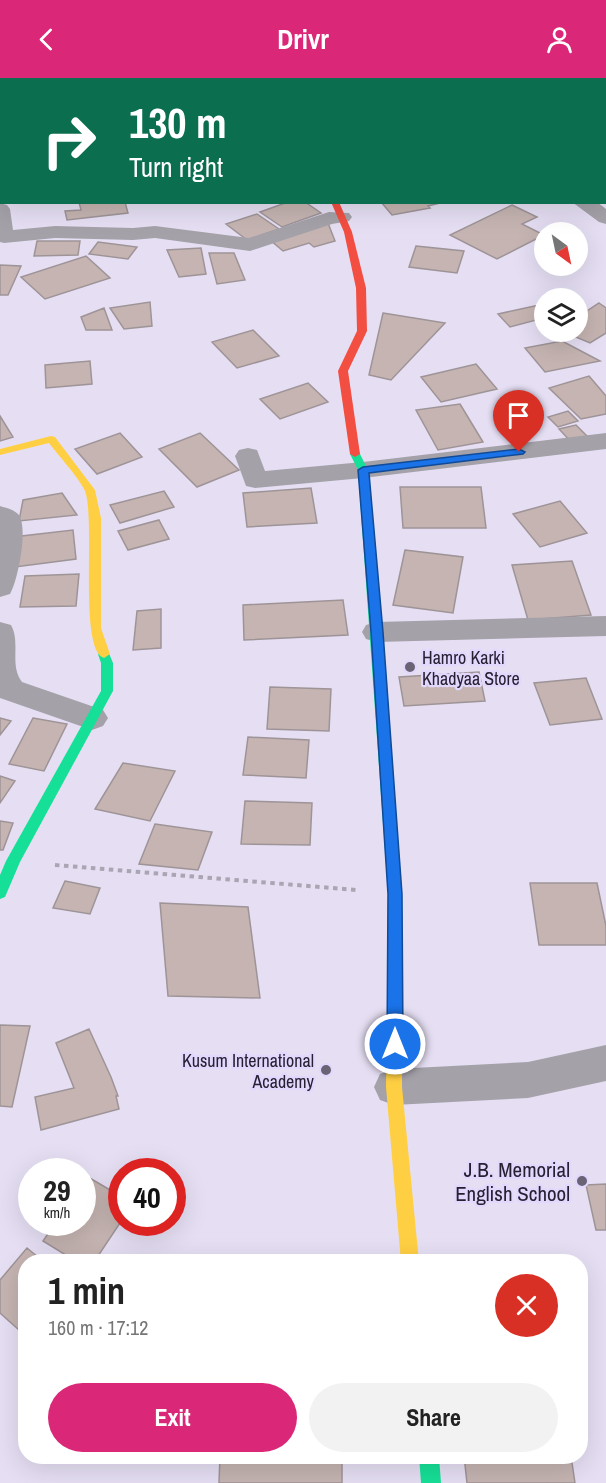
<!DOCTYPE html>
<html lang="en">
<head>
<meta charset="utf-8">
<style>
  :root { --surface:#fff; --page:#f2f2f2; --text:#222; --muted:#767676; --accent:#db2777 }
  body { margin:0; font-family:"Archivo Narrow",sans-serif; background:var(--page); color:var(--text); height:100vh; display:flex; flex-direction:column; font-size:22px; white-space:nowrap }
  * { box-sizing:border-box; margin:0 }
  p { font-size:20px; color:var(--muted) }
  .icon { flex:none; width:33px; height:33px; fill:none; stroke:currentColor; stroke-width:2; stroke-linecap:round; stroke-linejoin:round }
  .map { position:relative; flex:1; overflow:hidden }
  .side { position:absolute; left:18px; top:1176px; width:570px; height:210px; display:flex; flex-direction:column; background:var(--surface); border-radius:24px; box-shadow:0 6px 24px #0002 }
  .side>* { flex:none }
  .top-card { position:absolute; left:0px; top:0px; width:606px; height:126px; box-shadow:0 6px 24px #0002; background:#0b6e4f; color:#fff; overflow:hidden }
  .needle { width:39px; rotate:147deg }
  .tools { position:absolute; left:534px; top:144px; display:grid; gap:12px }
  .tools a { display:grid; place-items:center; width:54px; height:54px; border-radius:50%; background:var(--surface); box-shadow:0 6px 24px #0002; font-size:30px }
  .speed { position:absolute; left:18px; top:1080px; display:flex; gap:12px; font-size:30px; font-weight:700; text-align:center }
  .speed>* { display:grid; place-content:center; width:78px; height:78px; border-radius:50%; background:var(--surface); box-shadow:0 6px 24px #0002; line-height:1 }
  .speed small { font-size:15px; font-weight:400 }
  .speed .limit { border:9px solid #d22; background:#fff; color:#111 }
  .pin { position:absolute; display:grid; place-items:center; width:51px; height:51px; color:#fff; margin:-62px -26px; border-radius:50% 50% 50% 0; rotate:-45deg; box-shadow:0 0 6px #0007 }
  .pin .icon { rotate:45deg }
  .me { position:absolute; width:66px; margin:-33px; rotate:0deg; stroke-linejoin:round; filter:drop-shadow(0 0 4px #0008) }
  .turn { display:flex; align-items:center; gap:21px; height:126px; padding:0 30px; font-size:27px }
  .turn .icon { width:78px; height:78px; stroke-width:2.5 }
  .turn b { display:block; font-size:42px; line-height:51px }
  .round { display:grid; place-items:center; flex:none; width:63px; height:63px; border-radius:32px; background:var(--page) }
  .overview { display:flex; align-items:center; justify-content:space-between; height:102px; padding:0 30px }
  h1 { font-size:36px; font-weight:800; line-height:45px }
  .cta { display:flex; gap:12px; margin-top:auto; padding:12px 30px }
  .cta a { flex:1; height:69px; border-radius:36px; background:var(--accent); color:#fff; font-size:24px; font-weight:800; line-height:69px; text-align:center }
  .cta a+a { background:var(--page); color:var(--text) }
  header { display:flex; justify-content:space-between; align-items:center; height:78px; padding:0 30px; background:var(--accent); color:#fff; font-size:27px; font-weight:800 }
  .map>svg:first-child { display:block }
  .building { fill:#c5b4b1; stroke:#9e9498; stroke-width:1.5 }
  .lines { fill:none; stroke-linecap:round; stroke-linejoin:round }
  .path { stroke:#aaa5b2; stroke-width:4; stroke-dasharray:4.5 4.5; stroke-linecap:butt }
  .street { fill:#a4a1a9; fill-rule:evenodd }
  .fast { fill:#16e098; fill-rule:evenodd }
  .slow { fill:#ffcf43; fill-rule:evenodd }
  .jam { fill:#f24e42; fill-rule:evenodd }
  .route { fill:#1a73e8; stroke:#114b97; stroke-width:1.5 }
  .poi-dot { fill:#696375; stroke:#e2d7fc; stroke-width:2 }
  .labels { text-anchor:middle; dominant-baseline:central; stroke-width:4.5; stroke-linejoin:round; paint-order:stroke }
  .poi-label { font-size:18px; fill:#262031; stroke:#e2d7fc; text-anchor:start }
  .near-poi-label { font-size:21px; fill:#262031; stroke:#e2d7fc; text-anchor:end }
</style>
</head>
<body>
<header><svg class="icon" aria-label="back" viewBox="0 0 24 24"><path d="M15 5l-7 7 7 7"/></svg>Drivr<svg class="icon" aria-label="person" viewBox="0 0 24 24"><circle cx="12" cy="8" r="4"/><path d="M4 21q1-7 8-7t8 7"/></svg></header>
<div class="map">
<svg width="606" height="1405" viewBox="0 0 606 1405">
  <rect width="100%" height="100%" fill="#e6dff4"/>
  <path class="building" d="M 79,124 L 125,124 L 128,135 L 67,142 L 65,133 L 81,132 Z
    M 288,124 L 305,124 L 321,135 L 282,149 L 260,134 Z
    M 381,124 L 444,124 L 428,128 L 430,130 L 392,137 Z
    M 512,127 L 537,139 L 522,146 L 544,157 L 497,181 L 450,157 Z
    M 257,136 L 279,151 L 247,162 L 226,146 Z
    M 328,145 L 335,163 L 314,169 L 309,165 L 283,173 L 269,161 Z
    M 37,163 L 80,163 L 78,177 L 34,178 Z
    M 98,164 L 137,169 L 128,181 L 89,176 Z
    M 416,168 L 464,173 L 457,195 L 409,189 Z
    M 201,170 L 206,196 L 179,199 L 167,172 Z
    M 209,175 L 234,175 L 245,202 L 217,206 Z
    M 86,178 L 110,200 L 45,221 L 21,199 Z
    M 0,187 L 21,188 L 8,217 L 0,217 Z
    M 150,224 L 152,248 L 124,251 L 110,230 Z
    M 599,225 L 606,230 L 606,255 L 590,265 L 564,254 L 578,254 L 578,239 Z
    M 544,226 L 544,240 L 510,249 L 498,236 Z
    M 104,230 L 112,252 L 86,252 L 81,239 Z
    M 383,235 L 445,245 L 391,302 L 369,297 Z
    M 253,252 L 279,278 L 237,290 L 212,264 Z
    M 562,263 L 600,283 L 545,294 L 525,270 Z
    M 90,283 L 92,306 L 46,310 L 45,287 Z
    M 476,286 L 497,311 L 441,324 L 421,299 Z
    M 589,298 L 606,318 L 606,336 L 581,341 L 549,310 Z
    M 308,305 L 328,324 L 280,341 L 260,321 Z
    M 460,326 L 483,364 L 438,372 L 416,332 Z
    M 568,333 L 578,343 L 558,349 L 548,339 Z
    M 0,338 L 13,359 L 0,363 Z
    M 576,347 L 590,361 L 572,365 L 559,351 Z
    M 120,355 L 142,379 L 97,396 L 75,371 Z
    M 200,355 L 239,392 L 197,409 L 159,371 Z
    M 400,409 L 481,409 L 486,450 L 403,450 Z
    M 311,410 L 317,445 L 247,449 L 243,415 Z
    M 164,413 L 174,429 L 120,445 L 110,427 Z
    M 62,415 L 77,437 L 19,443 L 23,422 Z
    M 560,423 L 587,455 L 540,469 L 513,436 Z
    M 159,442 L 169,461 L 128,472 L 118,453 Z
    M 73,452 L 76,481 L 15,489 L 13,459 Z
    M 405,472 L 463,479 L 453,535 L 393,527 Z
    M 572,483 L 591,537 L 528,542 L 512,487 Z
    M 79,496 L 76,528 L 20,529 L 25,498 Z
    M 343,522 L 348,557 L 244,562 L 243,527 Z
    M 161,531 L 161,570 L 133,572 L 137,533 Z
    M 479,594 L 485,623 L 404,628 L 399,599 Z
    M 586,600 L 602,641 L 550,647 L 534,605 Z
    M 270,609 L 331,611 L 329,653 L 267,651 Z
    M 0,640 L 11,643 L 0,657 Z
    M 33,640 L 67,646 L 44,693 L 9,686 Z
    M 248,659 L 309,662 L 306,700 L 243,697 Z
    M 123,685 L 175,693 L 150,743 L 95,731 Z
    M 0,698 L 15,703 L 0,725 Z
    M 245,723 L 312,725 L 310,767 L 241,766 Z
    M 0,743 L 13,745 L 3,772 L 0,772 Z
    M 155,746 L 212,754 L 198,792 L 139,786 Z
    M 65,803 L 100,810 L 90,836 L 53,830 Z
    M 530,805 L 597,805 L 606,848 L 606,867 L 539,867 Z
    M 160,825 L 248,829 L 260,920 L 168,918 Z
    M 0,947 L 30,948 L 12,1029 L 0,1028 Z
    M 89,951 L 111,999 L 118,1018 L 116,1018 L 119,1031 L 41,1052 L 35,1019 L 74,1010 L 56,965 Z
    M 88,1099 L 122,1119 L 122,1142 L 94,1184 L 77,1184 L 43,1163 L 56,1144 L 82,1144 L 82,1106 Z
    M 606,1106 L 606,1152 L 596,1152 L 586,1107 Z
    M 27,1170 L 44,1184 L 26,1184 L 26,1245 L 19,1252 L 0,1235 L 0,1202 Z
    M 220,1378 L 342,1378 L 342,1405 L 219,1405 Z
    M 464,1378 L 571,1378 L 575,1405 L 467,1405 Z"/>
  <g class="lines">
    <path class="path" d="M 55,787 L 356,812"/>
    <path class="street" d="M 399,0 L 418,0 L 397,2 Z
      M 604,25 L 606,25 L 606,37 L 604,37 Z
      M 572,124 L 597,124 L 606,131 L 606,146 L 599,144 Z
      M 0,125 L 7,127 L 10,131 L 13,152 L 55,148 L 133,150 L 155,148 L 249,160 L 329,134 L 349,135 L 352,139 L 349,143 L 332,146 L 250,173 L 155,160 L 133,162 L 55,160 L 4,165 L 0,164 Z
      M 606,355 L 606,371 L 363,400 L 255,410 L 246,408 L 235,378 L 239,372 L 248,370 L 257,372 L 265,393 L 363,384 Z
      M 0,428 C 6,430 13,431 18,436 C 29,447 18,503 10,516 L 0,519 Z
      M 606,538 L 606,558 L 377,564 L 366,561 L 362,554 L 366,547 L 377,544 Z
      M 0,544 L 11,547 C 21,565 9,587 22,604 L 103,632 L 108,640 L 103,648 L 92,652 L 0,620 Z
      M 606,967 L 606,1003 L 528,1020 L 394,1027 L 380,1022 L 374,1009 L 380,996 L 394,991 L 528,984 Z"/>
    <path class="fast" d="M 0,84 L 2,84 L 0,89 Z
      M 355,373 L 359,374 L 368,392 L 402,816 L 402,867 L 400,871 L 395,873 L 390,871 L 388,867 L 388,816 L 358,392 L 350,376 Z
      M 104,572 L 108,573 L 113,585 L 113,613 L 20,784 L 5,819 L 0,821 L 0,797 L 6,783 L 101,613 L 101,585 L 98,576 Z
      M 419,1378 L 439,1378 L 441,1405 L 421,1405 Z"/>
    <path class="slow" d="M 130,0 L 142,0 L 141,2 Z
      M 51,358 L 55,359 L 95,412 L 101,440 L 101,550 L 110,576 L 104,580 C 78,572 96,442 85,413 C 80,401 58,377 49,365 L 0,377 L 0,371 Z
      M 395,861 L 400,863 L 402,867 L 402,1009 L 419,1184 L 401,1184 L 386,1009 L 388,867 L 390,863 Z"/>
    <path class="jam" d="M 178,0 L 186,0 L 187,2 L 179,2 Z
      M 331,124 L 339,124 L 352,154 L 366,210 L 367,253 L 348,293 L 360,376 L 355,379 L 350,376 L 338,293 L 357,253 L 356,210 L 344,154 Z"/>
  </g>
  <path class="route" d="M 519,371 L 525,374 L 523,376 L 369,395 L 383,554 L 402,816 L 403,966 L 400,971 L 395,973 L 389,971 L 387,966 L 388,816 L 371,554 L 358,392 L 363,389 Z"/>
  <g class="poi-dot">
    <circle cx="410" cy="589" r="6"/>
    <circle cx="326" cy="992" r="6"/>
    <circle cx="582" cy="1103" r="6"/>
  </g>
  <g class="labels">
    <g class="poi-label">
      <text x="422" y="579">Hamro Karki<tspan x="422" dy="21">Khadyaa Store</tspan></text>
      <text x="314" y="982" text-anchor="end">Kusum International<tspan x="314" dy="21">Academy</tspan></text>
    </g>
    <g class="near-poi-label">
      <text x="570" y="1091">J.B. Memorial<tspan x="570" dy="24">English School</tspan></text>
    </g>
  </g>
</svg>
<div class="tools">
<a><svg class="needle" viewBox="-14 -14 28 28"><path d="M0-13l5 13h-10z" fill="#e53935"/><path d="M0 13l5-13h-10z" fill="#767676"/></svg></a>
<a><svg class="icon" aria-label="layers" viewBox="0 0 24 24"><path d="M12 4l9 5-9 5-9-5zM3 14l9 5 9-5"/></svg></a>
</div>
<div class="speed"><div>29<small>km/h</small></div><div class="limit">40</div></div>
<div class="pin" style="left:519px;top:374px;background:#d93025"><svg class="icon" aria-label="arrive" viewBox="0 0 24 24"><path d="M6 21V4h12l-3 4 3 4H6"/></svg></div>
<svg class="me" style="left:395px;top:966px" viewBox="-20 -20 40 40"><circle r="17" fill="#1a73e8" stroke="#fff" stroke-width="3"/><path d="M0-11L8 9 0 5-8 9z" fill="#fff"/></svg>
<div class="top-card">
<div class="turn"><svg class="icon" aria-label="right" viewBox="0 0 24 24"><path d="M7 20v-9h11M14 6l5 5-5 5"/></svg><div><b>130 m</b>Turn right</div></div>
</div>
<section class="side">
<div class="overview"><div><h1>1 min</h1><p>160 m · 17:12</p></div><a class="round" style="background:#d93025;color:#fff"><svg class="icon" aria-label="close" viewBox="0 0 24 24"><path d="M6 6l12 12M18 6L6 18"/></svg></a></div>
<div class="cta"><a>Exit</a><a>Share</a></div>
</section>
</div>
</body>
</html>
